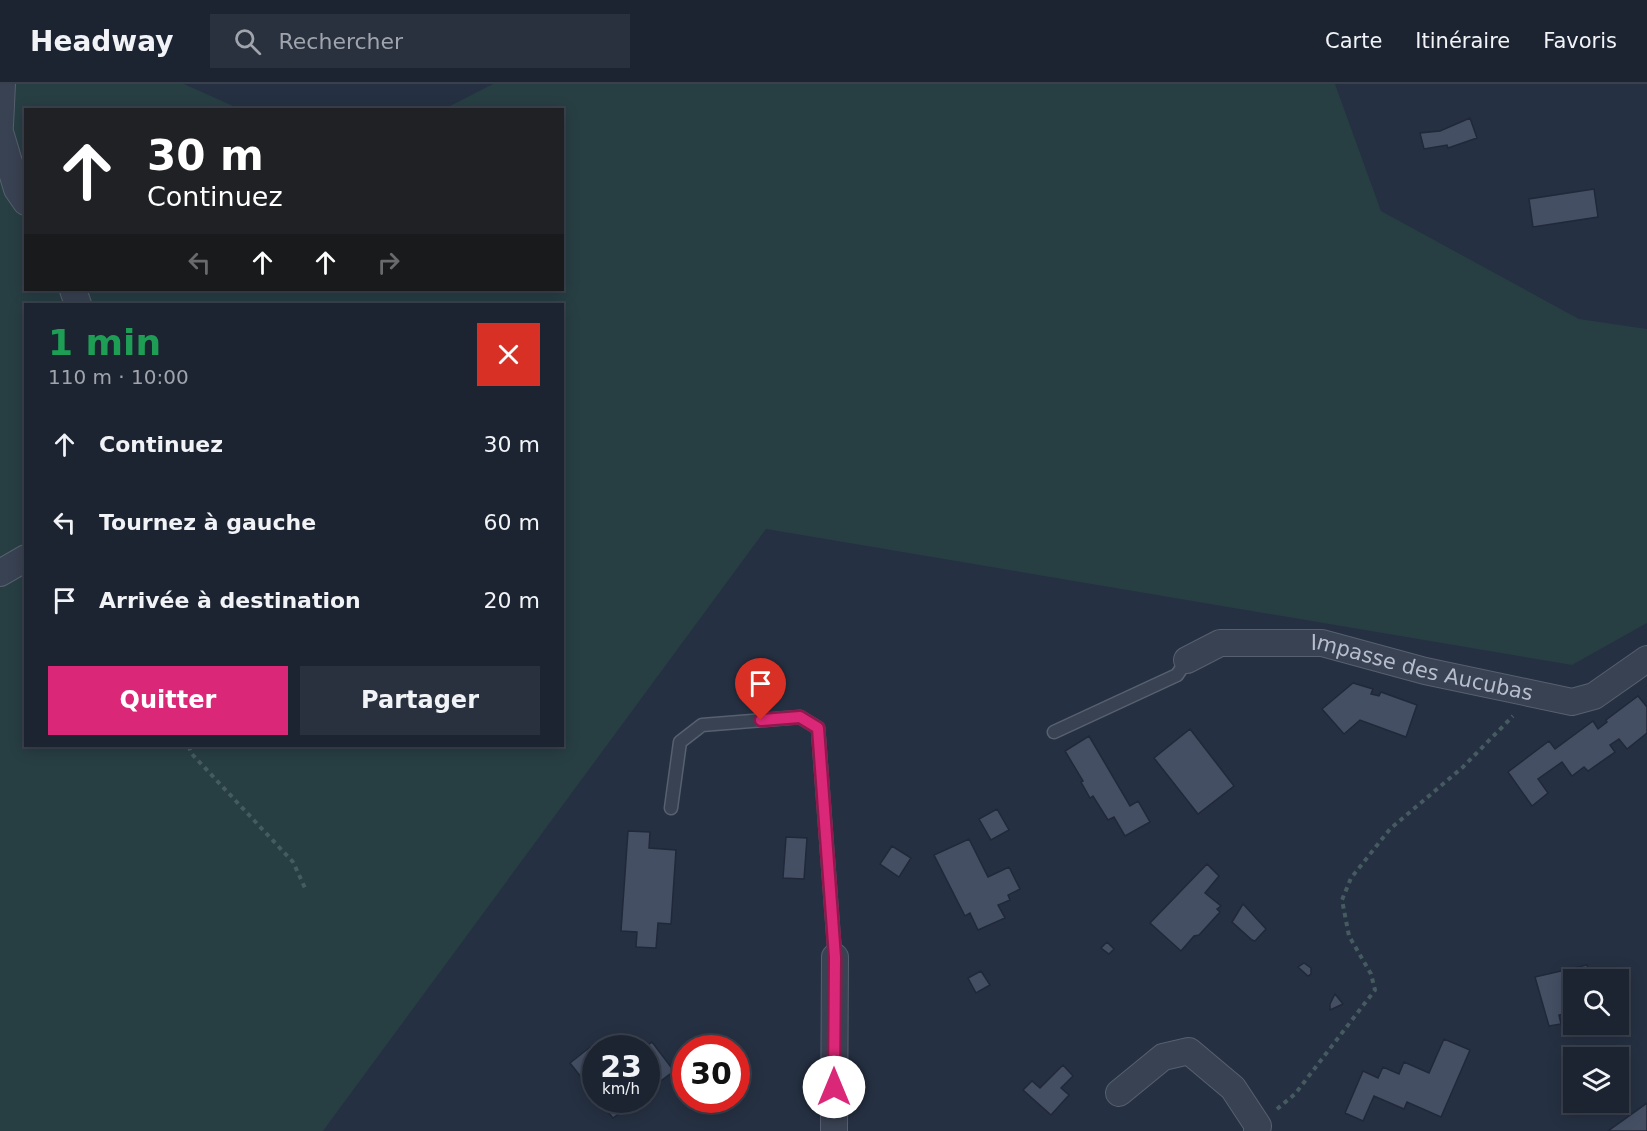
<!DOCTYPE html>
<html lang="fr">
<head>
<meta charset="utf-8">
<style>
  :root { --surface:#1c2432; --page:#29303e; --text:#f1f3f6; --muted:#a0a4ac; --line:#3a414d; --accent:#db2777 }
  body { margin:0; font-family:"DejaVu Sans",sans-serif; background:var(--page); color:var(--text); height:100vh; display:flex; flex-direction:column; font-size:22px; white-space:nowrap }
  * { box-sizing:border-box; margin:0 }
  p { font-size:20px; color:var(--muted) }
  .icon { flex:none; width:33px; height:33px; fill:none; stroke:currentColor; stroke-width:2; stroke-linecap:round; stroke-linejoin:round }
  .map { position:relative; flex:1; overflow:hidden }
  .side { position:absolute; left:24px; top:219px; width:540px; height:444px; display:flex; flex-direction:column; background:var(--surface); border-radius:0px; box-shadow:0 3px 15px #0003,0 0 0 2px var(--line) }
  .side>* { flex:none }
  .guide { position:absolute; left:24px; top:24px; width:540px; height:183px; border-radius:0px; box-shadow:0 3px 15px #0003,0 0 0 2px var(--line); background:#202124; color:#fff; overflow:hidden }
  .buttons { position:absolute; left:1563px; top:885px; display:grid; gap:12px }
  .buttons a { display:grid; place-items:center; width:66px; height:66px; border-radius:0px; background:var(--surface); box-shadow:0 3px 15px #0003,0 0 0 2px var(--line); font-size:30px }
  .speed { position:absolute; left:582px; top:951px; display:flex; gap:12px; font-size:30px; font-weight:700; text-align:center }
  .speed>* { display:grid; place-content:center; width:78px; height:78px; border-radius:50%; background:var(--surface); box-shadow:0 3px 15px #0003,0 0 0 2px var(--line); line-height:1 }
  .speed small { font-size:15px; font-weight:400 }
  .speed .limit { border:9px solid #d22; background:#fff; color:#111 }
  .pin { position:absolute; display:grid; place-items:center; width:51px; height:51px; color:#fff; margin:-62px -26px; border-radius:50% 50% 50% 0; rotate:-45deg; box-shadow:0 0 6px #0007 }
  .pin .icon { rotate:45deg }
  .me { position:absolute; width:66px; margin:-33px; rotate:0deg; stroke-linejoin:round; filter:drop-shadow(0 0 4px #0008) }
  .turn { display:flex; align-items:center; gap:21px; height:126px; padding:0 24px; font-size:27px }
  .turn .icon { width:78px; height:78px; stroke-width:2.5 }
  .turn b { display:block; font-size:42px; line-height:51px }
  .lanes { display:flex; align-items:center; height:57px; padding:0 24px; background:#0003; justify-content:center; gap:30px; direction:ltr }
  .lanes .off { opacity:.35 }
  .round { display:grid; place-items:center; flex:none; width:63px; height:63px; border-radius:0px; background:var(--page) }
  .head { display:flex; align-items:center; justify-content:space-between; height:102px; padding:0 24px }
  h1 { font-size:36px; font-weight:600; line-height:45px; color:#1e9e55 }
  .primary-button { display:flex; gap:12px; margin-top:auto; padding:12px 24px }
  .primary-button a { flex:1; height:69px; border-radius:0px; background:var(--accent); color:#fff; font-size:24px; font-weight:600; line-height:69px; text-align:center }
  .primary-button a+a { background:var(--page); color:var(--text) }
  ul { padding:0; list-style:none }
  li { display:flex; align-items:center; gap:18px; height:78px; padding:0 24px }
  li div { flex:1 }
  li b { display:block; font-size:22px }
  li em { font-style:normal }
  header { display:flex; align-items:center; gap:36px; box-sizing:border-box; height:84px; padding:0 30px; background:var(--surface); border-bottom:2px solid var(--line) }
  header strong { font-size:28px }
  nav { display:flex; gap:33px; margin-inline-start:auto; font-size:21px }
  .search { width:420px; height:54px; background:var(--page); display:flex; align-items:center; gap:15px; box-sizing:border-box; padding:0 21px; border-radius:0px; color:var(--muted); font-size:22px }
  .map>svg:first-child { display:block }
  .green { fill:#273e43; fill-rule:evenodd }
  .building { fill:#444f64; stroke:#202939; stroke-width:1.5 }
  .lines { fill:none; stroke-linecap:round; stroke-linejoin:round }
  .lane-casing { stroke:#57606f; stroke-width:15 }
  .street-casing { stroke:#57606f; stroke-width:28 }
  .path { stroke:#455b60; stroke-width:4; stroke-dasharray:4.5 4.5; stroke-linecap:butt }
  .lane { stroke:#394252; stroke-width:12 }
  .street { stroke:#394252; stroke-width:26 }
  .route-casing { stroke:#8e194d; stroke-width:15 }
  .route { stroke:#db2777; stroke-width:10 }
  .labels { text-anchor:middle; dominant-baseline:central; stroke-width:4.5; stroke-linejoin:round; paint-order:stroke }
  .street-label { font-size:21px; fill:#b6bdcc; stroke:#1e2737 }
</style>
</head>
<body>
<header>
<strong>Headway</strong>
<div class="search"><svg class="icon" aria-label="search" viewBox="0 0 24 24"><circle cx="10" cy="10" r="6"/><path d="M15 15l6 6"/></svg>Rechercher</div>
<nav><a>Carte</a><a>Itinéraire</a><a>Favoris</a></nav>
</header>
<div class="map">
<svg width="1647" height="1047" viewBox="0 0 1647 1047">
  <rect width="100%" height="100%" fill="#253042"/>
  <path class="green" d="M 0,0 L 184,0 L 240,25 L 26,26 L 26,206 L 562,206 L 562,26 L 444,25 L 493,0 L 1335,0 L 1381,127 L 1579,235 L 1647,245 L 1647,539 L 1572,581 L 766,445 L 323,1047 L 0,1047 ZM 26,220 L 562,220 L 562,662 L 26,662 Z"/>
  <path class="building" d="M 1470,34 L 1477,54 L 1448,64 L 1447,61 L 1424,65 L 1420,49 L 1440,47 Z
    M 1594,105 L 1598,133 L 1533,143 L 1529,115 Z
    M 1353,599 L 1373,605 L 1371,610 L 1379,612 L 1381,608 L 1417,621 L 1406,653 L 1360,636 L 1344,650 L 1322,625 Z
    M 1638,612 L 1647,623 L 1647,649 L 1627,665 L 1619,655 L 1610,661 L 1615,668 L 1588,687 L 1584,683 L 1572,692 L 1562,678 L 1538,695 L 1548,709 L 1532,722 L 1508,688 L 1549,657 L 1555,665 L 1593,637 L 1598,645 L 1607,638 L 1606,636 Z
    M 1190,645 L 1234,702 L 1198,730 L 1154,674 Z
    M 1089,652 L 1130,722 L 1138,717 L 1150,738 L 1125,752 L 1114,733 L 1108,736 L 1093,712 L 1090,714 L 1081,698 L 1083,697 L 1065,667 Z
    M 997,725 L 1009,746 L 991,756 L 979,735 Z
    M 628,747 L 650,748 L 649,764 L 676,766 L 671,840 L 658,839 L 656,864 L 636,863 L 637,848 L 621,847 Z
    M 786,753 L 807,754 L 804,795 L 783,794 Z
    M 969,755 L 988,793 L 1009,783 L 1020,805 L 1008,811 L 1010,816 L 998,821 L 1005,834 L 978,846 L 970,829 L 965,832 L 934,771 Z
    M 892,762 L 911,774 L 899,793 L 880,780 Z
    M 1207,780 L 1219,792 L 1205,809 L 1221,822 L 1217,825 L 1220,828 L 1199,851 L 1194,852 L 1181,867 L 1150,839 Z
    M 1243,820 L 1266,845 L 1255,857 L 1252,856 L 1232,838 Z
    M 1107,858 L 1114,865 L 1109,870 L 1101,864 Z
    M 1304,879 L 1311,884 L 1311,890 L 1308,892 L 1298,883 Z
    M 1587,881 L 1589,892 L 1591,892 L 1592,896 L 1574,896 L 1574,928 L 1559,931 L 1561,940 L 1549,942 L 1535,893 Z
    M 981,887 L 990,901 L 976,909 L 968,894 Z
    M 1335,910 L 1343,920 L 1330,926 L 1330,920 Z
    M 1444,955 L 1470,966 L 1441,1033 L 1407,1018 L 1404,1025 L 1374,1012 L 1363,1037 L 1345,1029 L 1363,987 L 1378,994 L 1383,983 L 1399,990 L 1404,978 L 1429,989 Z
    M 652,958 L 674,987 L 646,1008 L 646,964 L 644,964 Z
    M 594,960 L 597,964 L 596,964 L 596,1012 L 570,979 Z
    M 1063,981 L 1073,992 L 1061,1004 L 1069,1011 L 1051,1031 L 1023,1006 L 1032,997 L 1040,1004 Z
    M 598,1016 L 637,1016 L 613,1034 Z
    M 1647,1019 L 1647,1047 L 1608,1047 Z"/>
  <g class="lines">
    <defs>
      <path id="lane" d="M 1054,648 L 1177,591 L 1187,576
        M 671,724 L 680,658 L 702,641 L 800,633 L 818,644 L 835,873"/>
      <g id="street">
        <path d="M 0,41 L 2,0"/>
        <path d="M 0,48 L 17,105 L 26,118"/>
        <path d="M 73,206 L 78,220"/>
        <path d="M 0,489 L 26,474"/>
        <path id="s1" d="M 1187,576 L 1220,559 L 1322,559 L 1425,587 L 1572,618 L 1594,612 L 1647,575"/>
        <path d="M 1119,1009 L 1163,973 L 1189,967 L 1233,1004 L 1258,1042 L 1257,1047"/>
        <path d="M 834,1047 L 835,873"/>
      </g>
    </defs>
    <use href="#lane" class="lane-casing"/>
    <use href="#street" class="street-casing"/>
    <path class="path" d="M 189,662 L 191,669 L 293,778 L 305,804
      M 1277,1025 L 1295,1010 L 1375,906 L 1371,890 L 1349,852 L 1342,816 L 1351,794 L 1390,745 L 1463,683 L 1513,632"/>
    <use href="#lane" class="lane"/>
    <use href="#street" class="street"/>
  </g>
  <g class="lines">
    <defs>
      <path id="route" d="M 761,636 L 800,633 L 818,644 L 835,873 L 834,1003"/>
    </defs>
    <use href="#route" class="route-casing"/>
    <use href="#route" class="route"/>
  </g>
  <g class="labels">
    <g class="street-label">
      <text stroke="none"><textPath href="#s1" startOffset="242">Impasse des Aucubas</textPath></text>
    </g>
  </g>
</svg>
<div class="buttons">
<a><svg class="icon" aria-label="search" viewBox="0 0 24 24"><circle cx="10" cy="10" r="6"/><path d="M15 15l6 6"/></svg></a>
<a><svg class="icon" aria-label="layers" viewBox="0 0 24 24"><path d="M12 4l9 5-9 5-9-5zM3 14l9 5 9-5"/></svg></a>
</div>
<div class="speed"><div>23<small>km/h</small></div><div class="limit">30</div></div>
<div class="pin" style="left:761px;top:636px;background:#d93025"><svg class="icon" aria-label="arrive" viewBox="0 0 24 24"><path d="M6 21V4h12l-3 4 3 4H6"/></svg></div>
<svg class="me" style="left:834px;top:1003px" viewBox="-20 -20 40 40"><circle r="19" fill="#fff"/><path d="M0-13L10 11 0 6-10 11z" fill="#db2777"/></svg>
<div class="guide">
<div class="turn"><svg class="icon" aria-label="ahead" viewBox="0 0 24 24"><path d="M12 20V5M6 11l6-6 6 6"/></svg><div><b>30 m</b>Continuez</div></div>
<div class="lanes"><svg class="icon off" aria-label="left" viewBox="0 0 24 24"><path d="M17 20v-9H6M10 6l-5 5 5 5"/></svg><svg class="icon" aria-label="ahead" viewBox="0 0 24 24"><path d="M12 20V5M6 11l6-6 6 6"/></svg><svg class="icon" aria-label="ahead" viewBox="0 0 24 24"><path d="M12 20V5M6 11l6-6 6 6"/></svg><svg class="icon off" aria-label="right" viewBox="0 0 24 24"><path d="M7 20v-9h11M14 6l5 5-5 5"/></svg></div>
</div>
<section class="side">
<div class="head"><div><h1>1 min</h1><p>110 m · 10:00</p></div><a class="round" style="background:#d93025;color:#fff"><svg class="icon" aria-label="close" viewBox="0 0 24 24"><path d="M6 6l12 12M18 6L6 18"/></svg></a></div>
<ul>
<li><svg class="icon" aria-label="ahead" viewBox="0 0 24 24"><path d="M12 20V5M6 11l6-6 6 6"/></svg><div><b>Continuez</b></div><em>30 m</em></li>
<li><svg class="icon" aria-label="left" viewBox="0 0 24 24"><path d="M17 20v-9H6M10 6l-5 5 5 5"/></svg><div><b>Tournez à gauche</b></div><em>60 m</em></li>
<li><svg class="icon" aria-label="arrive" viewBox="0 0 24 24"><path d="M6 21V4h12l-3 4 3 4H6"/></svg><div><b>Arrivée à destination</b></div><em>20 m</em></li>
</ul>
<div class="primary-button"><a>Quitter</a><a>Partager</a></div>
</section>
</div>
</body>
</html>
